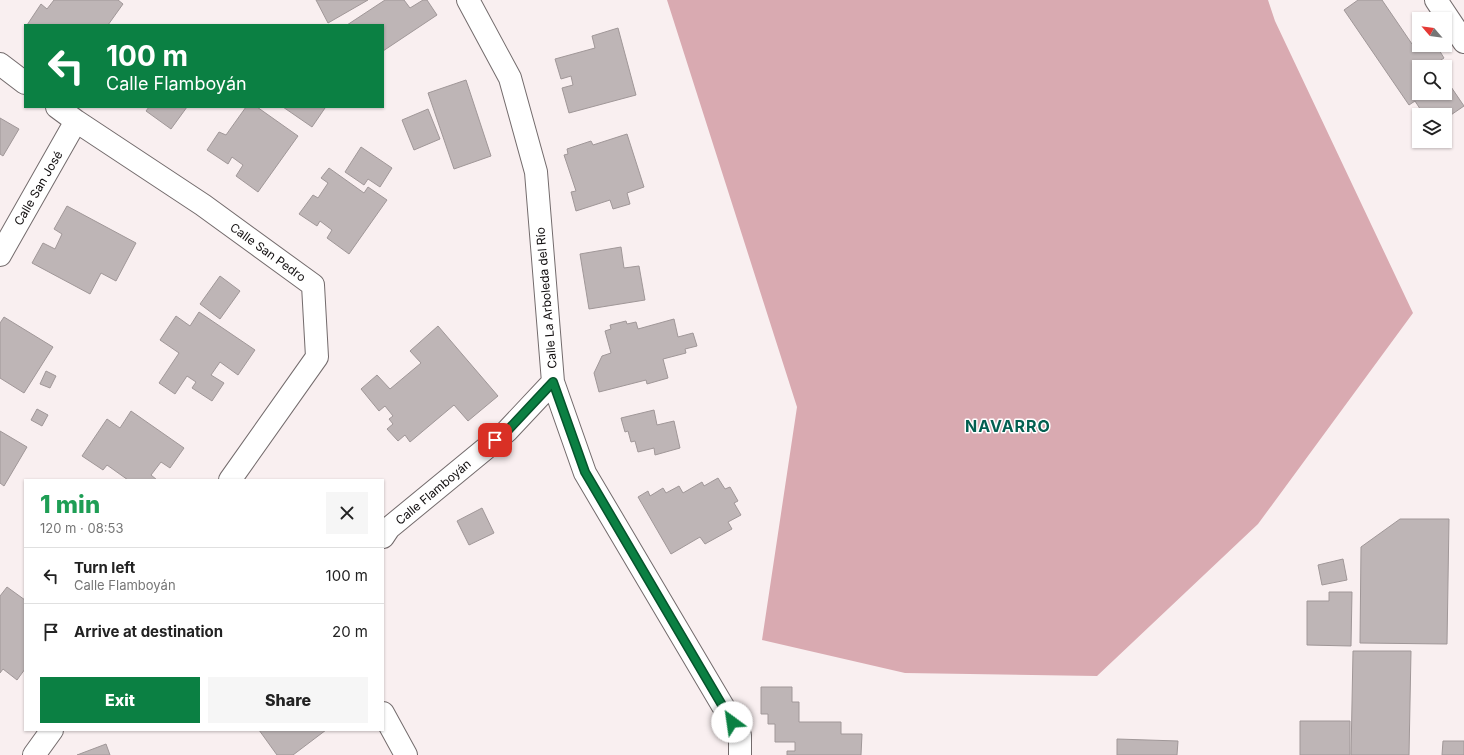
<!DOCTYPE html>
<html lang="en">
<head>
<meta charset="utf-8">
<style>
  :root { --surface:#fff; --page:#f6f6f6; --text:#222; --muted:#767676; --line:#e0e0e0; --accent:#0b8043 }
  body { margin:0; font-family:Inter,sans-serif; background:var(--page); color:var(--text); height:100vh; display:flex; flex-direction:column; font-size:15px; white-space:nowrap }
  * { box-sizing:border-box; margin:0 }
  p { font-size:13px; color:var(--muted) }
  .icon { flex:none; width:22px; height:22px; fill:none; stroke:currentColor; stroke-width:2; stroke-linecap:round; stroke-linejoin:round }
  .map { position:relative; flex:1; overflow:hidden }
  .side { position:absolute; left:24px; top:479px; width:360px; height:252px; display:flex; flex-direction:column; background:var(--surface); border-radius:0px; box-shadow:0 1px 3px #0004 }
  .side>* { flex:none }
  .guide { position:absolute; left:24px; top:24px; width:360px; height:84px; border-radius:0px; box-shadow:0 1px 3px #0004; background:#0b8043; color:#fff; overflow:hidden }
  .needle { width:26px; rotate:298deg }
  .controls { position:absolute; left:1412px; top:12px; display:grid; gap:8px }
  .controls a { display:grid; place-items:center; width:40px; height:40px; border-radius:0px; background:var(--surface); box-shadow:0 1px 3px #0004; font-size:20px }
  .pin { position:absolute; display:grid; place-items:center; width:34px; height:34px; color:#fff; margin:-17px; border-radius:8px; box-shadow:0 2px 6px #0006 }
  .me { position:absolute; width:44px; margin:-22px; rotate:329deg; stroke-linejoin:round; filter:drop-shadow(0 0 3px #0008) }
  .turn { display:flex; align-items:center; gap:14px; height:84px; padding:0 16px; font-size:18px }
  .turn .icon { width:52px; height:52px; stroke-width:2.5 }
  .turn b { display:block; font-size:28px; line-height:34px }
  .round { display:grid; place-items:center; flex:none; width:42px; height:42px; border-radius:0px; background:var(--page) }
  .overview { display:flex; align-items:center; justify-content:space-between; height:68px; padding:0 16px }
  h1 { font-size:24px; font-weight:800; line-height:30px; color:#1e9e55 }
  .cta { display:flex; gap:8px; margin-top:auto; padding:8px 16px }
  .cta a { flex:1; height:46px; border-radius:0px; background:var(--accent); color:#fff; font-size:16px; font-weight:800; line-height:46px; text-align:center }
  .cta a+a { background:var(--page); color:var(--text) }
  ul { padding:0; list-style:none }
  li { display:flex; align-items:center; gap:12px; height:56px; padding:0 16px; border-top:1px solid var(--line) }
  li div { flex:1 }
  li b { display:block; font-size:15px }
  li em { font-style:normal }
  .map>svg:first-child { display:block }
  .forest { fill:#d9aab1 }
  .building { fill:#beb5b6; stroke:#a09798 }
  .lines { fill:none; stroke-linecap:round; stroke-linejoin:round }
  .minor-casing { stroke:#736b6c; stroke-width:24 }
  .minor { stroke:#fff; stroke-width:22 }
  .route-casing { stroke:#07532c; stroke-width:10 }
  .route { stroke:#0b8043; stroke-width:7 }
  .labels { text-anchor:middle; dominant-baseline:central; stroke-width:3; stroke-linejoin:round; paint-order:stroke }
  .street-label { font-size:12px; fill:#100d0e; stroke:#fff }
  .district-label { font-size:16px; font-weight:bold; letter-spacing:1px; fill:#025f50; stroke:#fff }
</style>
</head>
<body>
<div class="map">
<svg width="1464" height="755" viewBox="0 0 1464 755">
  <rect width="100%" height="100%" fill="#f9eff0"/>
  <path class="forest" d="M 667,0 L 1268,0 L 1275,21 L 1413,313 L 1258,524 L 1097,676 L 905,673 L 762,640 L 797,407 Z"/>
  <path class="building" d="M 54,0 L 118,0 L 123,4 L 108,25 L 27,25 L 41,4 L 47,9 Z
    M 316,0 L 368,0 L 328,23 Z
    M 385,0 L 404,0 L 410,8 L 423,0 L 427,0 L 437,15 L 383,51 L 383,25 L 347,25 Z
    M 1358,0 L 1382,0 L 1412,44 L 1419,39 L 1419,45 L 1436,45 L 1444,58 L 1435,64 L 1437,67 L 1419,67 L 1419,93 L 1445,93 L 1445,78 L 1464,106 L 1445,119 L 1445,115 L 1424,115 L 1415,101 L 1409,105 L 1344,10 Z
    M 618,28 L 636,95 L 569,113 L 562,88 L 573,85 L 571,76 L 561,79 L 555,59 L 595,48 L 592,36 Z
    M 466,80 L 491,156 L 454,169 L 428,93 Z
    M 149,107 L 187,107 L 171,129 L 146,111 Z
    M 246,107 L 257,107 L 298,136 L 258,192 L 236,176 L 243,165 L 232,157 L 228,164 L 207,150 L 219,132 L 226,135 Z
    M 283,107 L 323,107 L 325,108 L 312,127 Z
    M 428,109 L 440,139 L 414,150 L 402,120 Z
    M 0,118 L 19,129 L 3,156 L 0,154 Z
    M 627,134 L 644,187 L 627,193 L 630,204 L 613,209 L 610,200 L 576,211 L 571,192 L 576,191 L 564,155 L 568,154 L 567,149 L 591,141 L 593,145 Z
    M 361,147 L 392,168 L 380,187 L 368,179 L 364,185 L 345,172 Z
    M 329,168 L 364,193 L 368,187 L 387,200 L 349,254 L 327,238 L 332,230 L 320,221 L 317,226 L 299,214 L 313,195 L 318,198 L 328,183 L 321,178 Z
    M 67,206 L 136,243 L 116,281 L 101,273 L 90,294 L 32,263 L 43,243 L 55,249 L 62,234 L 54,229 Z
    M 621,247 L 624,268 L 639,266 L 645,300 L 589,309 L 580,254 Z
    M 220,276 L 240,291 L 220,319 L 200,304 Z
    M 199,312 L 255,350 L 238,375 L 220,362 L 211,375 L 224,383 L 212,401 L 192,388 L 196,382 L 187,376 L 175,394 L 159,383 L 179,353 L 160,340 L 176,316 L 190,326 Z
    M 4,317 L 53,347 L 24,393 L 0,378 L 0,323 Z
    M 674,319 L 678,337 L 693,333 L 697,346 L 685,349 L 686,353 L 663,359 L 668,378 L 647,384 L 646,380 L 599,392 L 594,373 L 602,356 L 611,353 L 605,331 L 611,329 L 610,325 L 626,321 L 627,324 L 636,322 L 638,329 Z
    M 438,326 L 498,396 L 468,421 L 454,405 L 410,442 L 405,435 L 398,441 L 387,429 L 393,424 L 389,419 L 393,416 L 385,406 L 379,411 L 361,389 L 377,375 L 390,389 L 421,363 L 410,351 Z
    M 46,371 L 56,376 L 50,388 L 40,384 Z
    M 37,409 L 48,415 L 42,426 L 31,420 Z
    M 654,410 L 657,425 L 674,421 L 680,448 L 655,455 L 654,448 L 638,452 L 635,441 L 631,442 L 628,431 L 625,432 L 621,418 Z
    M 131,411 L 184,448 L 170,468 L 161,462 L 151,475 L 157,480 L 128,480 L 107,465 L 103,470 L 82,456 L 107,419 L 120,428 Z
    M 0,431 L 27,447 L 4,486 L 0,483 Z
    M 718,478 L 725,489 L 730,487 L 738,501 L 734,503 L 741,515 L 728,522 L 732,529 L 705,544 L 700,537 L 671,554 L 638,497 L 648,491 L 650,496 L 663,488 L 666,493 L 679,486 L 683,493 L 702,482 L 704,486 Z
    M 482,508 L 494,533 L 469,545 L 457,521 Z
    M 1400,519 L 1449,519 L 1447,644 L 1360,643 L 1361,547 Z
    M 1343,559 L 1347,580 L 1322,585 L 1318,565 Z
    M 7,587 L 25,600 L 25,669 L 17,680 L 3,669 L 0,673 L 0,596 Z
    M 1329,592 L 1352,592 L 1351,646 L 1307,645 L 1307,601 L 1329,601 Z
    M 1353,651 L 1411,651 L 1409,755 L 1351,755 Z
    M 761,687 L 792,687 L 792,702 L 799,702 L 799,722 L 841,722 L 841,734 L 862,734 L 861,755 L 787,755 L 787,751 L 795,751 L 795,742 L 775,742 L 775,724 L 768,724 L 768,714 L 761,714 Z
    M 1300,721 L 1350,721 L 1350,755 L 1300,755 Z
    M 259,730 L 326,730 L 293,755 L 277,755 Z
    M 1117,739 L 1178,741 L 1177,755 L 1117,755 Z
    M 1443,741 L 1464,741 L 1464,755 L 1442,755 Z
    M 106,744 L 110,755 L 77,755 Z"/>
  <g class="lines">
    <defs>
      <path id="minor" d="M 468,0 L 510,78 L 536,172 L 553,382 L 585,473 L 740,735 L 740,755
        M 1436,0 L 1464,42
        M 0,64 L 25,83
        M 57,107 L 76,121 L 203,205 L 313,285 L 317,357 L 230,480
        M 0,255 L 76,121
        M 383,537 L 389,528 L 507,431 L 553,382
        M 383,713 L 406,755
        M 34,755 L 52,730"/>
    </defs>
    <use href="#minor" class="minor-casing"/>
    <use href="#minor" class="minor"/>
  </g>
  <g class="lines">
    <defs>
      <path id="route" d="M 495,440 L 507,431 L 553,382 L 585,472 L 732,722"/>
    </defs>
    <use href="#route" class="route-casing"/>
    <use href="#route" class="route"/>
  </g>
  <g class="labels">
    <g class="street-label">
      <text transform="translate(38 188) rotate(-60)">Calle San José</text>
      <text transform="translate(268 252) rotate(36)">Calle San Pedro</text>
      <text transform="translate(546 298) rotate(-95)">Calle La Arboleda del Río</text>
      <text transform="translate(433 492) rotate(-40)">Calle Flamboyán</text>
    </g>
    <g class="district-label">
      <text x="1008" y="426">NAVARRO</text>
    </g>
  </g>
</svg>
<div class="controls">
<a><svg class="needle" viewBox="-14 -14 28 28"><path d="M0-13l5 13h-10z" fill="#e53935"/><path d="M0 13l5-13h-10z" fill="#767676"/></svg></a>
<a><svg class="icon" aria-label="search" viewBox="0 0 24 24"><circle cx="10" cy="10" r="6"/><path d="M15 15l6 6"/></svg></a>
<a><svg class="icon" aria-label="layers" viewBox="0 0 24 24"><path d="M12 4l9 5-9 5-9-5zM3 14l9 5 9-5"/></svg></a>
</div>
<div class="pin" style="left:495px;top:440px;background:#d93025"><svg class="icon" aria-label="arrive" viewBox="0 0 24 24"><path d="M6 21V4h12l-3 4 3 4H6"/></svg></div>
<svg class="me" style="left:732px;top:722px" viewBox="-20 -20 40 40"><circle r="19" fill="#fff"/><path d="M0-13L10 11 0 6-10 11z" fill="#0b8043"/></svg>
<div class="guide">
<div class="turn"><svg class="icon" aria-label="left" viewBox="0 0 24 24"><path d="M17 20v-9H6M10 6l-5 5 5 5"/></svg><div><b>100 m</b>Calle Flamboyán</div></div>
</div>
<section class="side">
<div class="overview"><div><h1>1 min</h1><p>120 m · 08:53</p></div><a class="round"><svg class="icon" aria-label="close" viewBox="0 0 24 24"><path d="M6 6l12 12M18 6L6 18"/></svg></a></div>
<ul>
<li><svg class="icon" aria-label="left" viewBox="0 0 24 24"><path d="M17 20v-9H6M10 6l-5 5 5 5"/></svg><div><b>Turn left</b><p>Calle Flamboyán</p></div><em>100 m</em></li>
<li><svg class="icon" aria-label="arrive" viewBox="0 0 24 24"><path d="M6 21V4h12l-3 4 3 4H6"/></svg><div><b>Arrive at destination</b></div><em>20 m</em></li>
</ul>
<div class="cta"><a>Exit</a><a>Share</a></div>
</section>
</div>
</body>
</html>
